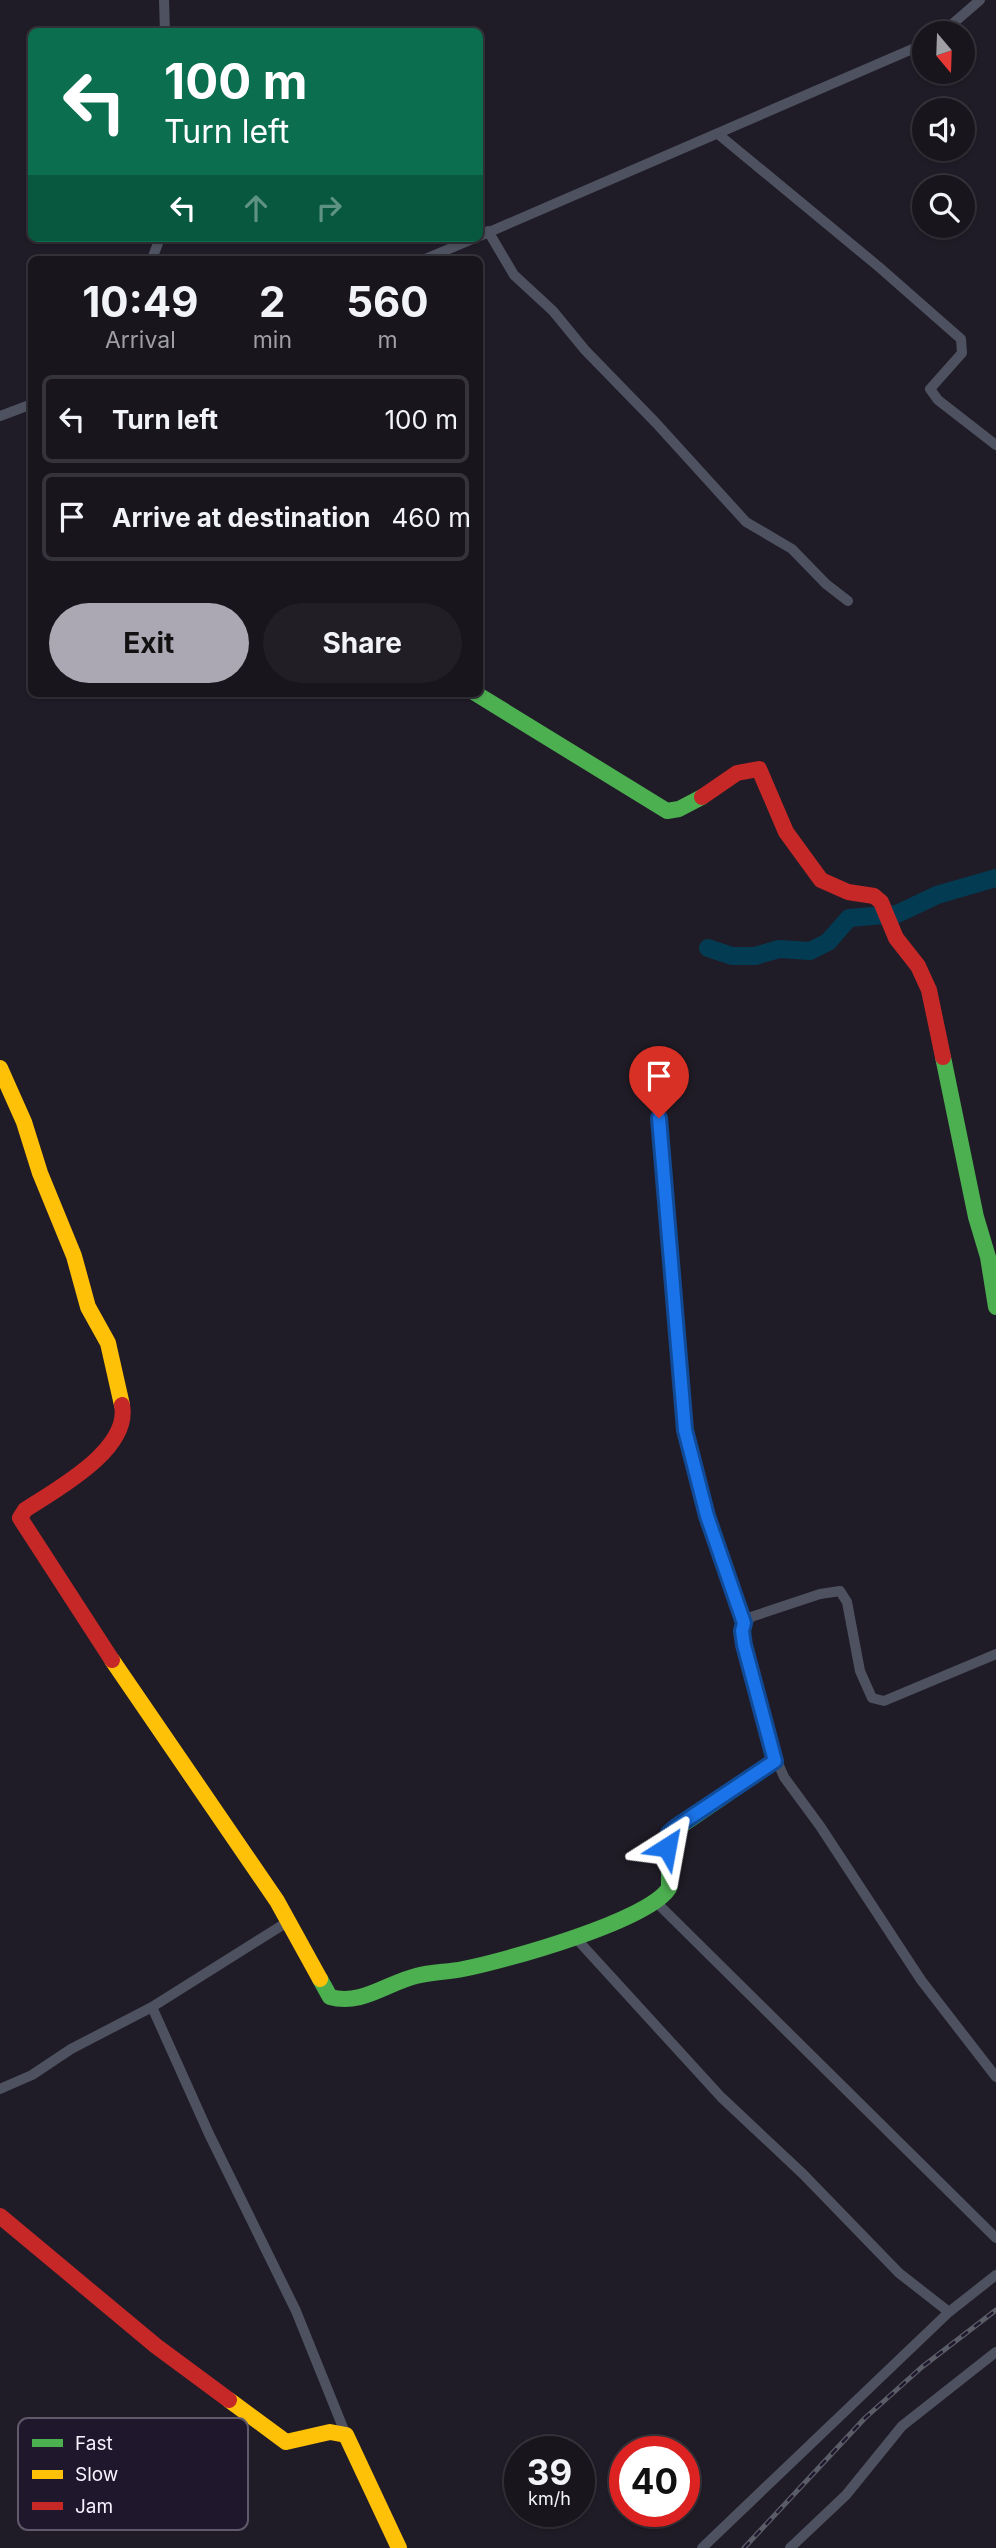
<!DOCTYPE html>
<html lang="en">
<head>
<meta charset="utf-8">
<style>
  :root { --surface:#18151d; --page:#211e26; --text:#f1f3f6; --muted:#9f9fa4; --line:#36343b; --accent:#aba8b3 }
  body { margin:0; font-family:Inter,sans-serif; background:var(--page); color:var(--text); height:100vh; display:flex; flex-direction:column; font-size:26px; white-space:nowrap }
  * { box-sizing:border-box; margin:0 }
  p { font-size:23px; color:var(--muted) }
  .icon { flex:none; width:38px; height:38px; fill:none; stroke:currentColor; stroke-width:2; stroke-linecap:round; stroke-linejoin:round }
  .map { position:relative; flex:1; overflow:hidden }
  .side { position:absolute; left:28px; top:256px; width:455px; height:441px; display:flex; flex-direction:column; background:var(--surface); border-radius:10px; box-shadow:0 2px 5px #0004,0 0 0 2px var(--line) }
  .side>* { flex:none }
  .banner { position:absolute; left:28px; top:28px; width:455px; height:214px; border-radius:10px; box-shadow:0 2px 5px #0004,0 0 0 2px var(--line); background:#0b6e4f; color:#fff; overflow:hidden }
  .needle { width:46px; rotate:161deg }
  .controls { position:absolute; left:912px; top:21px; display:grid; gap:14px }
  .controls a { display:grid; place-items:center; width:63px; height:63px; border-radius:50%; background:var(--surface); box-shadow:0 2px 5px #0004,0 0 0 2px var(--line); font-size:35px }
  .speed { position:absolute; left:504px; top:2436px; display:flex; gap:14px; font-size:35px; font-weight:700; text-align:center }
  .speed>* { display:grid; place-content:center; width:91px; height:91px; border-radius:50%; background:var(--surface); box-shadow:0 2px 5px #0004,0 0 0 2px var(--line); line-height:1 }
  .speed small { font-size:18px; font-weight:400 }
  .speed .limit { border:10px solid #d22; background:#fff; color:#111 }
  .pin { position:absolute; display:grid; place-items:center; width:60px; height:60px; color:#fff; margin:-72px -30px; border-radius:50% 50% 50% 0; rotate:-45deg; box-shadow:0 0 7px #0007 }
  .pin .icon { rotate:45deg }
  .me { position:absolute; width:77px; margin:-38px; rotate:34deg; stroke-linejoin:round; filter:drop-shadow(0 0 5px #0008) }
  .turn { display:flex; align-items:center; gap:24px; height:147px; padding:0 21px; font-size:32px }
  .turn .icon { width:91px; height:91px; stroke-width:2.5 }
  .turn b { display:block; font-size:49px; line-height:60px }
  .lanes { display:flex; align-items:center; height:66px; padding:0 21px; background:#0003; justify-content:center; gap:35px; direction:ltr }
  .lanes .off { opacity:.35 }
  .eta { display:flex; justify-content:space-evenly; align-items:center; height:119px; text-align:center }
  .eta b { font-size:42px; font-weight:700; line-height:49px }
  .cta { display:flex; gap:14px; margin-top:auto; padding:14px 21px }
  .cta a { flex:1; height:80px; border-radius:42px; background:var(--accent); color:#111; font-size:28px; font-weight:700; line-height:80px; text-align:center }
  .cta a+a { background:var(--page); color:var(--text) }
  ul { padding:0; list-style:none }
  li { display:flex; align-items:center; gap:21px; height:88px; margin:0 14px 10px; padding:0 7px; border:4px solid var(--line); border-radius:10px }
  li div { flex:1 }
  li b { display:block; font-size:26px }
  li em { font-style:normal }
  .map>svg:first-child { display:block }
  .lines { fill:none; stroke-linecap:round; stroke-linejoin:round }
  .river { stroke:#033b52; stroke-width:18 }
  .street { stroke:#4e5260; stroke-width:10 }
  .fast { stroke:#4caf50; stroke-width:16 }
  .slow { stroke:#ffc107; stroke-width:16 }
  .jam { stroke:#c62828; stroke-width:16 }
  .rail-casing { stroke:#5a5c68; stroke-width:5 }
  .rail { stroke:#1f172c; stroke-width:2.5; stroke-dasharray:8; stroke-linecap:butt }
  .route-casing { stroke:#114b97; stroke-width:18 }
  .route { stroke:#1a73e8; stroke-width:12 }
  .key { fill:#1f172c; stroke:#60596b; stroke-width:2 }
  .key-label { font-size:19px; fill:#f6f3ff }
</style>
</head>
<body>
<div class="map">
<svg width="996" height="2548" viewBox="0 0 996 2548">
  <rect width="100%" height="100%" fill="#201c27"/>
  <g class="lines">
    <path class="river" d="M 708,948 L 732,956 L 755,956 L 779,949 L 810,951 L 828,942 L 849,918 L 897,914 L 937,895 L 996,878"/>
    <path class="street" d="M 164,0 L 165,32
      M 942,33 L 980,0
      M 718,134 L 879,267 L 961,339 L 962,353 L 930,389 L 938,400 L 996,445
      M 488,231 L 514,275 L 553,311 L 585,350 L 656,423 L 746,522 L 792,549 L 826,584 L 848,601
      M 480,236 L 924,44
      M 152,259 L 160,238
      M 425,259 L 475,238
      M 0,416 L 32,404
      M 659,1117 L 685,1430 L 707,1516 L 744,1623
      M 996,1654 L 884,1701 L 872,1698 L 860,1671 L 847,1602 L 840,1591 L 820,1594 L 751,1617 L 742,1631 L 768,1740 L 784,1777 L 820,1826 L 921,1980 L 996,2077
      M 656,1902 L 996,2238
      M 573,1935 L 721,2097 L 803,2174 L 899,2273 L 949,2312
      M 152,2007 L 209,2134 L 296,2311 L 346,2435
      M 0,2089 L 32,2075 L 71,2049 L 152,2007 L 289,1921
      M 702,2548 L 949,2312 L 996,2275
      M 790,2548 L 846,2495 L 902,2426 L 996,2352"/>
    <path class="fast" d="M 475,693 L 667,811 L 679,809 L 702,797
      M 943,1057 L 976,1217 L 988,1257 L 996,1307
      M 320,1979 L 330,1997 C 361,2006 387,1983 416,1976 C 431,1972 448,1972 463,1969 C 504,1961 649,1921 669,1888 L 669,1834 L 775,1761"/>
    <path class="slow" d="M 0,1068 L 24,1122 L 40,1173 L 74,1256 L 88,1307 L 108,1343 L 122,1405
      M 112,1660 L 277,1901 L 320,1979
      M 229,2400 L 286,2442 L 330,2432 L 346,2435 L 399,2548"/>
    <path class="jam" d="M 702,797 L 737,773 L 759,769 L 786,832 L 821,880 L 848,892 L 874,896 L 881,902 L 896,938 L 918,966 L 929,990 L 943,1057
      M 112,1660 L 20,1518 L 25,1510 C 55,1490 131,1450 122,1405
      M 0,2216 L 156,2346 L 229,2400"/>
    <defs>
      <path id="rail" d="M 744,2548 L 865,2418 L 922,2367 L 996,2310"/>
    </defs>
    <use href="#rail" class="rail-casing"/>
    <use href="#rail" class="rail"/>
  </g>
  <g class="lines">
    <defs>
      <path id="route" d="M 659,1118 L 685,1430 L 707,1516 L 744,1623 L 742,1631 L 744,1645 L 775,1761 L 676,1827 L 669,1833 L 667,1847"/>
    </defs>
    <use href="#route" class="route-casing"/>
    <use href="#route" class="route"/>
  </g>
  <rect x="18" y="2418" width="230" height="112" rx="10" class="key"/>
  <rect x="32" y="2439" width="31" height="8" fill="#4caf50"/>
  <rect x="32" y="2470" width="31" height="9" fill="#ffc107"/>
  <rect x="32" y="2502" width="31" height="8" fill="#c62828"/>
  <g class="key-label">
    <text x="75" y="2450">Fast</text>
    <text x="75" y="2481">Slow</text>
    <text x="75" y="2513">Jam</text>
  </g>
</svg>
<div class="controls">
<a><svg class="needle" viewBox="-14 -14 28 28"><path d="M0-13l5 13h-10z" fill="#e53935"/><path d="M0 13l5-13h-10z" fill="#9f9fa4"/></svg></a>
<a><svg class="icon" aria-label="sound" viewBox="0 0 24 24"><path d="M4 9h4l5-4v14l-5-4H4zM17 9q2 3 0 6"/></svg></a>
<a><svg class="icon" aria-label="search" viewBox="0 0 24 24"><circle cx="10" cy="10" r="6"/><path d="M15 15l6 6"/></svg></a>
</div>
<div class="speed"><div>39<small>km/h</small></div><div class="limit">40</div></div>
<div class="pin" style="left:659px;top:1118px;background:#d93025"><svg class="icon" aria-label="arrive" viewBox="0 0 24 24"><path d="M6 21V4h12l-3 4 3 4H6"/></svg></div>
<svg class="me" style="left:667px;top:1847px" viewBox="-20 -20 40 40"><path d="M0-17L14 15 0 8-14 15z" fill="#1a73e8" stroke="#fff" stroke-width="4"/></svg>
<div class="banner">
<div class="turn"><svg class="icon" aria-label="left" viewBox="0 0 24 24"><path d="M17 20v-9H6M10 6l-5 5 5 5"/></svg><div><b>100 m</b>Turn left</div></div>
<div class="lanes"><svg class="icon" aria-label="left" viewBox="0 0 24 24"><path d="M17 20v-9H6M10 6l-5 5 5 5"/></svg><svg class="icon off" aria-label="ahead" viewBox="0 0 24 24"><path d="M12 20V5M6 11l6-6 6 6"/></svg><svg class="icon off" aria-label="right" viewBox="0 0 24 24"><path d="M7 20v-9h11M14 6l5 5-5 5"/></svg></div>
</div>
<section class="side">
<div class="eta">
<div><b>10:49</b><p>Arrival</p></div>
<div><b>2</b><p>min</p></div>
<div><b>560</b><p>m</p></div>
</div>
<ul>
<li><svg class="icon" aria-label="left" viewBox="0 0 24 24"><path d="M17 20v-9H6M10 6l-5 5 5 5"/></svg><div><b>Turn left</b></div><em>100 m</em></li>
<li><svg class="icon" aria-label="arrive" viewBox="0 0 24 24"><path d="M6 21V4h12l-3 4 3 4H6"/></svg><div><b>Arrive at destination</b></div><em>460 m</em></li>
</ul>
<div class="cta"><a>Exit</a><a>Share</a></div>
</section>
</div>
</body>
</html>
